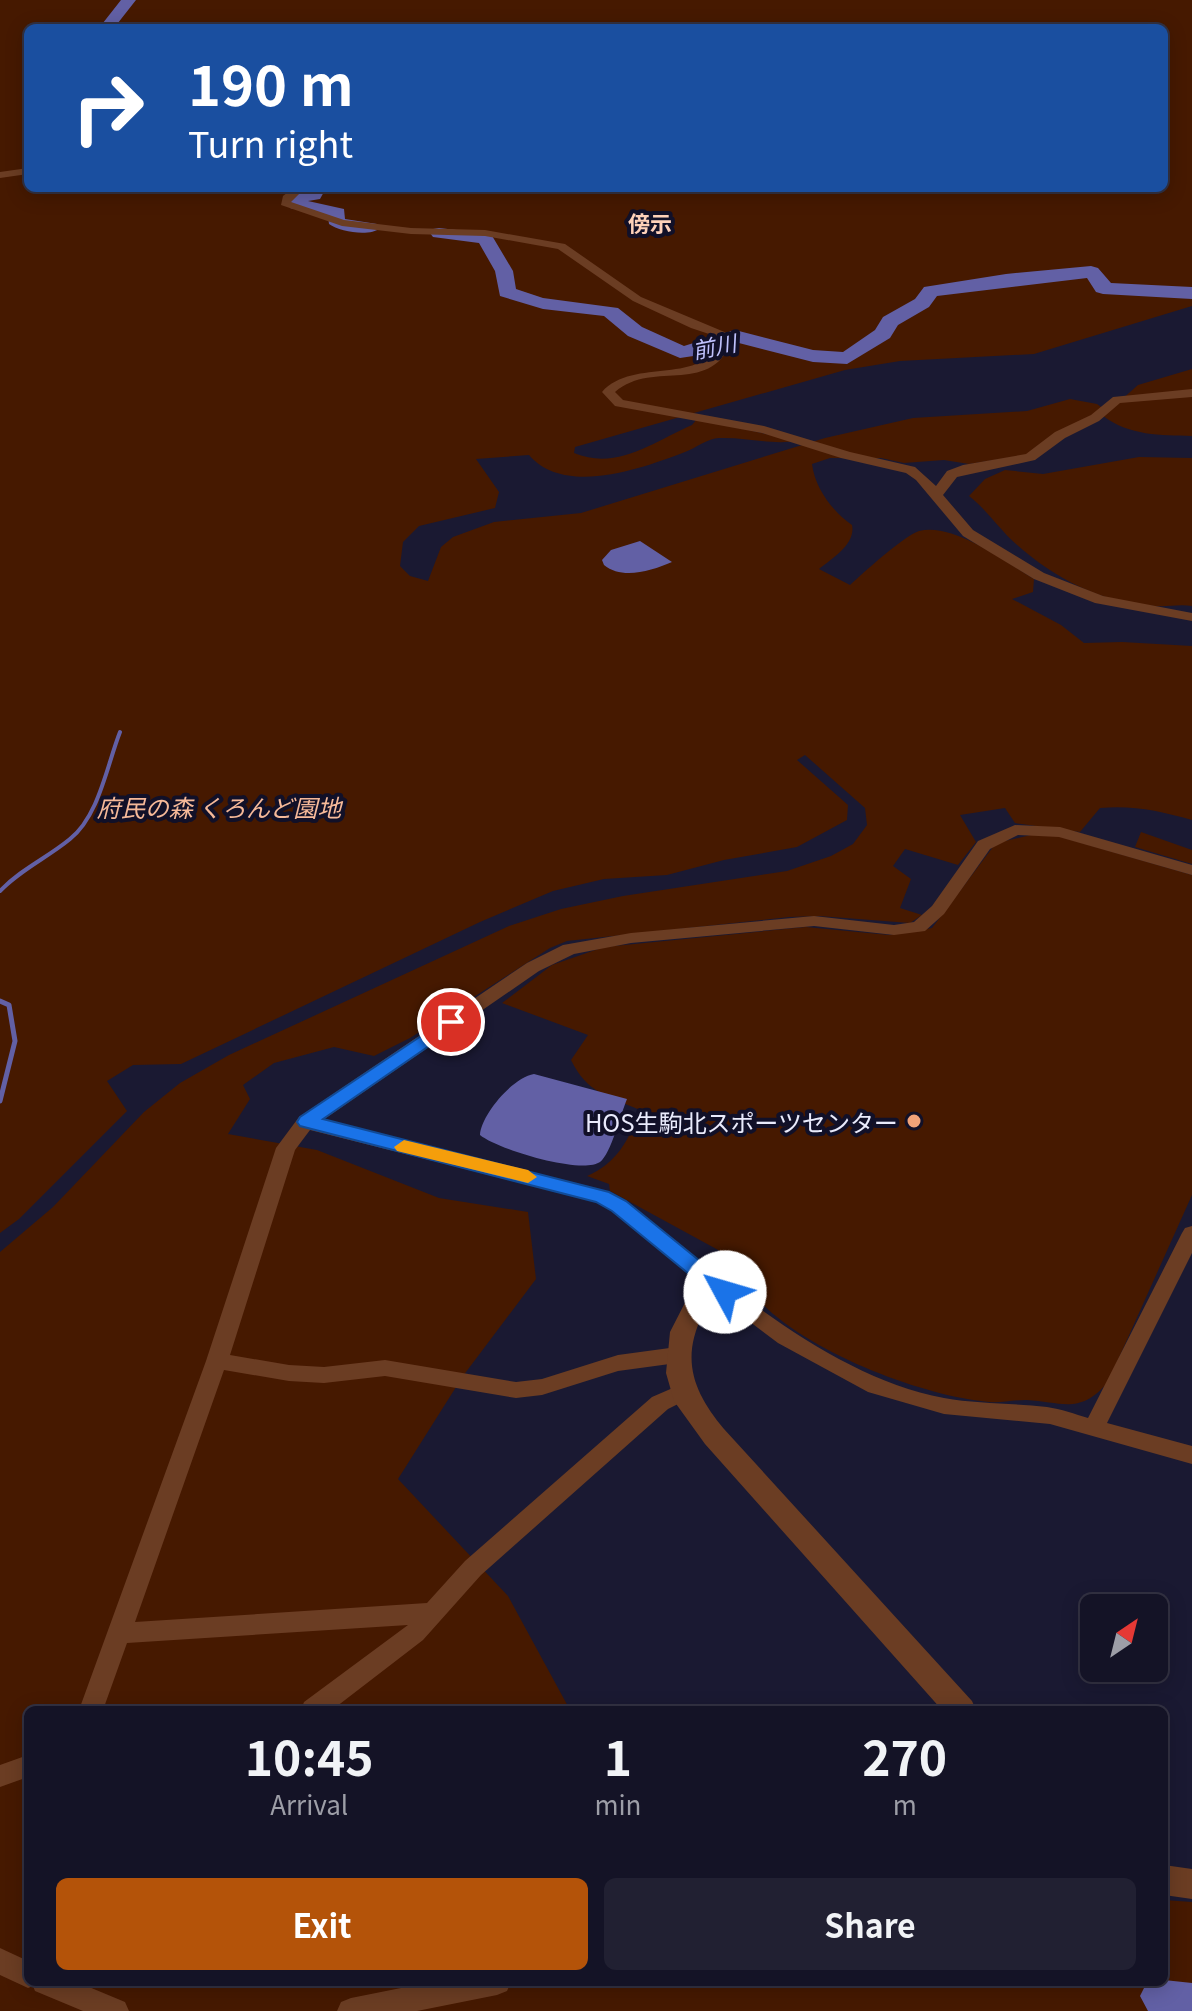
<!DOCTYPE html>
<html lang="en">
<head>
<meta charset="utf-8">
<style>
  :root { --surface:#141326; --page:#212032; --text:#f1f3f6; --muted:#9d9ea7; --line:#333243; --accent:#b45309 }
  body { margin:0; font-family:Georgia,"Noto Sans JP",serif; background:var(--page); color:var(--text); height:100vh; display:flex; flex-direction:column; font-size:30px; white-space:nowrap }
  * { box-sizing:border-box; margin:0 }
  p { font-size:26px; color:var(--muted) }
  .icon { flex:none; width:44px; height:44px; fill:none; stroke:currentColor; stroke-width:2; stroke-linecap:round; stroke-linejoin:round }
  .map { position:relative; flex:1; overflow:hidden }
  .details { position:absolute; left:24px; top:1706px; width:1144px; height:280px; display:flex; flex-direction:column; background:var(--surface); border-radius:12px; box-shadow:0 4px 20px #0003,0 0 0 2px var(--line) }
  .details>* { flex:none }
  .guide { position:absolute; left:24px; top:24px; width:1144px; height:168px; border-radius:12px; box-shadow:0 4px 20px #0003,0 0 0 2px var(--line); background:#1a4fa0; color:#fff; overflow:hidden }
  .needle { width:52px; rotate:35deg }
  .tools { position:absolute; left:1080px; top:1594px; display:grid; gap:16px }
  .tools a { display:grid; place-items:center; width:88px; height:88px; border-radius:12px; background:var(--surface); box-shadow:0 4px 20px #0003,0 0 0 2px var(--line); font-size:40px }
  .pin { position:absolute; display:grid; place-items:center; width:68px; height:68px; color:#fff; margin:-34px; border:4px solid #fff; border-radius:50%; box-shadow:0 2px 8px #0007 }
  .me { position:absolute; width:88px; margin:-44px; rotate:309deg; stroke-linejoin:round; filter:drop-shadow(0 0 6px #0008) }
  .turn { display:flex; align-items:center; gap:28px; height:168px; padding:0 32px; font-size:36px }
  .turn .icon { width:104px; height:104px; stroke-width:2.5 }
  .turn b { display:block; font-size:56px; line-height:68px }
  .eta { display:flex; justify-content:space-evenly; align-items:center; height:136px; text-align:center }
  .eta b { font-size:48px; font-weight:700; line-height:56px }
  .action { display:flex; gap:16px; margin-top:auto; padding:16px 32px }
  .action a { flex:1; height:92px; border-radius:12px; background:var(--accent); color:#fff; font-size:32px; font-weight:700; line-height:92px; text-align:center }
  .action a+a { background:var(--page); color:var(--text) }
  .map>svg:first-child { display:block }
  .green { fill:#461900; fill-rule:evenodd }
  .water { fill:#6260a5 }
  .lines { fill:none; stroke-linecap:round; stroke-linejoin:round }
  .stream-far1 { stroke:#6260a5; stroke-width:4 }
  .stream { stroke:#6260a5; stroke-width:5 }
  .river { fill:#6260a5; fill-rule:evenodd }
  .minor { fill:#6b3d23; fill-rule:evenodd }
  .tertiary { fill:#6b3d23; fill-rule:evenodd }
  .route { fill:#1a73e8; stroke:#114b97; stroke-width:2 }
  .slow { fill:#f59e0b }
  .poi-dot { fill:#f0a279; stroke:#111028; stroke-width:3 }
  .labels { text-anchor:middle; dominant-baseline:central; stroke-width:8; stroke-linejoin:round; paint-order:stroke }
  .far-neighbourhood-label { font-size:22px; font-weight:bold; fill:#fed1b9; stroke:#111028 }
  .far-water-label { font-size:22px; font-style:italic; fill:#bfc1fc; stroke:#111028 }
  .park-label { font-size:24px; font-style:italic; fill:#f6b999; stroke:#111028 }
  .poi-label { font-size:24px; fill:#eaebfc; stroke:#111028; text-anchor:end }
</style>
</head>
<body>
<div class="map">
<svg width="1192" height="2011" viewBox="0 0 1192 2011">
  <rect width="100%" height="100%" fill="#1a1932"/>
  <path class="green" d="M 0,0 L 1192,0 L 1192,306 L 1034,354 L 900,361 L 845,370 L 575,447 L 574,453 C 617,471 653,442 692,425 L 697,419 L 798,441 C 767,445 747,437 719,438 C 708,438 696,448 685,452 C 643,468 565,497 529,455 L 476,459 L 499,492 L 495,508 L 419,526 L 403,542 L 400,566 L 410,576 L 428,581 L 441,547 L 453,537 L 494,522 L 581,513 L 825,438 L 913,418 L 1027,411 L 1070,399 L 1097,404 L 1104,409 L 1032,454 L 969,464 L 944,460 L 904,463 L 881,458 L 830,458 L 812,464 C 815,488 832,511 852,525 C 856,544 833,558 819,569 L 850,585 C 863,573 905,535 919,531 C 953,522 1006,562 1034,579 L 1033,592 L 1012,599 L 1061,625 L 1084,643 L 1122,642 L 1192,646 L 1192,820 C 1160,811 1133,805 1100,808 L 1080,832 L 1015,823 L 1005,808 L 960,815 L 976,842 L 958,865 L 905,849 L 893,866 L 911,879 L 900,908 L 922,915 L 910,923 L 819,916 L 789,917 L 567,941 L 550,948 L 410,1038 L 374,1056 L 334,1047 L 274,1063 L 243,1085 L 250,1099 L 228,1134 L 317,1150 L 439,1198 L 528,1212 L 536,1279 L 463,1376 L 398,1479 L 508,1596 L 570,1710 L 28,1710 L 28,1982 L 1164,1982 L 1164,1900 L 1192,1902 L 1192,2011 L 0,2011 L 0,1252 L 53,1207 L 144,1112 L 180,1083 L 229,1055 L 509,926 L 561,909 L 623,896 L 787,871 L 831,856 L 853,844 L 867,825 L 865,808 L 805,755 L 797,760 L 848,805 L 847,820 L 797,847 L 724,860 L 667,875 L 604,879 L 553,891 L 480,922 L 181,1064 L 133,1065 L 107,1081 L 127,1111 L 19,1219 L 0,1233 ZM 28,28 L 1164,28 L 1164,188 L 28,188 Z
    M 1192,369 L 1192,436 C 1160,435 1130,436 1103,416 L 1138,385 Z
    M 1139,457 L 1192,458 L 1192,606 C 1179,604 1168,607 1155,606 C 1103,604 1054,578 1016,544 C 999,529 987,510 969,496 L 985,479 L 1005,470 L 1043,474 Z
    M 1141,832 L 1192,850 L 1192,864 L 1135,847 Z
    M 1035,834 L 1058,836 L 1192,875 L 1192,1195 L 1108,1382 C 1080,1415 1063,1402 1026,1400 C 1013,1400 1001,1403 989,1402 C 918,1396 780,1343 743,1280 L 754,1266 L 731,1257 L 610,1191 L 609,1184 L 587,1176 C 617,1163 629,1140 640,1110 C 608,1096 587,1093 571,1060 L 588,1035 L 502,1003 L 552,965 L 604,947 L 806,927 L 889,935 L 932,928 L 996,843 Z"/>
  <path class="water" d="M 640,541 L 672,562 C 651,571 622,580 604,565 L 602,560 L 611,550 Z
    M 534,1074 L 627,1099 C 621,1113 611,1154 600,1162 C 581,1175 497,1149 480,1135 C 481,1115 513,1077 534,1074 Z
    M 1164,1980 L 1192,1983 L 1192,2011 L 1148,2011 L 1140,1996 L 1144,1988 Z"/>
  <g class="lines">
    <path class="stream-far1" d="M 0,891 C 21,869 47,858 70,839 C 99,816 107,765 120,732"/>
    <path class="stream" d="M 0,1001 L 9,1005 L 15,1041 L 0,1101"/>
    <path class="river" d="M 121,0 L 136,0 L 114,28 L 99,28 Z
      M 303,188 L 325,190 L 320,199 L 308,201 L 344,209 L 345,219 L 377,224 L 380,228 C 370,237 340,232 329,224 L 328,216 L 290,208 L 285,198 L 288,194 L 305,191 Z
      M 439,228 L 491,234 L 513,271 L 516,289 L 543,298 L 618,308 L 642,327 L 684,346 L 735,330 L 813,350 L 843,352 L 875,330 L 883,317 L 915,299 L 924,287 L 1006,274 L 1091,266 L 1098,268 L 1111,283 L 1192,287 L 1192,299 L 1103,294 L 1096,292 L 1087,278 L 937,296 L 929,307 L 898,325 L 890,338 L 847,364 L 813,362 L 735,342 L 707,354 L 680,358 L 628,336 L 604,316 L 543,309 L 500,296 L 495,271 L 479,243 L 433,237 L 430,233 L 433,229 Z"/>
    <path class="minor" d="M 28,168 L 28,174 L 0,178 L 0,172 Z
      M 293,188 L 305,188 L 291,202 L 344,220 L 411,228 L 485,230 L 565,244 L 641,297 L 734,336 C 712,399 655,358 615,392 L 623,400 L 764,426 L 850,452 L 915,467 L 936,486 L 947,471 L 963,465 L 1026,454 L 1055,432 L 1091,415 L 1113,397 L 1192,389 L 1192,397 L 1120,403 L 1099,421 L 1065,438 L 1035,460 L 957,477 L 943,495 L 973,530 L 1044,573 L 1103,596 L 1192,613 L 1192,621 L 1095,603 L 1034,579 L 963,536 L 916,480 L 906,473 L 841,458 L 762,433 L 615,406 L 602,392 C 634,356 704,388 721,338 L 691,328 L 633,301 L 558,249 L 485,236 L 411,234 L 342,226 L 281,205 L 283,196 Z
      M 1015,825 L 1060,827 L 1192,865 L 1192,875 L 1059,837 L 1018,835 L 990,849 L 944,914 L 925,931 L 894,935 L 814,926 L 631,943 L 574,954 L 539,971 L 323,1120 L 609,1192 L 626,1201 C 717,1276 825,1375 944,1398 C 977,1404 1013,1403 1047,1407 C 1061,1409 1075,1414 1088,1418 L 1182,1233 L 1185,1228 L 1192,1226 L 1192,1253 L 1107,1423 L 1192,1446 L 1192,1464 L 1050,1424 L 944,1414 L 868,1392 L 778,1343 L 704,1287 L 612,1211 L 596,1202 L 310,1130 L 295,1150 L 230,1355 L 289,1365 L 324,1367 L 385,1360 L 516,1382 L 542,1379 L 618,1355 L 677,1347 L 685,1349 L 688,1355 L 685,1361 L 677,1363 L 618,1371 L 542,1395 L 516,1398 L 385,1376 L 324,1383 L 289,1381 L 224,1370 L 135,1622 L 427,1603 L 465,1561 L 652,1397 L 682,1384 L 690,1386 L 693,1392 L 690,1398 L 668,1409 L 481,1575 L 423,1640 L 332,1710 L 301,1710 L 304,1702 L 408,1625 L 127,1643 L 103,1710 L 79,1710 L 206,1361 L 276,1148 L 299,1117 L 527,963 L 563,945 L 631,933 L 814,916 L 894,925 L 914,922 L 932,906 L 978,841 Z
      M 28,1755 L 28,1777 L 0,1787 L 0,1765 Z
      M 0,1948 L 28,1961 L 28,1982 L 77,1982 L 125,2002 L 129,2011 L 83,2011 L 35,1991 L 33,1986 L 28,1988 L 0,1975 Z
      M 431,1982 L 511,1982 L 507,1991 L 497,1995 L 417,2011 L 337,2011 L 341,2002 L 351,1998 Z"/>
    <path class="tertiary" d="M 711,1273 L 720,1275 L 724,1282 C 717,1293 709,1302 703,1314 C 680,1360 694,1393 724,1429 L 972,1701 L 976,1710 L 942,1710 L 705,1444 L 674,1401 L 666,1373 L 670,1332 L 693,1287 L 702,1275 Z
      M 1164,1865 L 1192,1869 L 1192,1899 L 1164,1895 Z"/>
  </g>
  <path class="route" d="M 451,1016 L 460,1022 L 458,1026 L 323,1119 L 609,1192 L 626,1201 L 732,1287 L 735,1292 L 732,1297 L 717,1297 L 612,1211 L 596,1202 L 300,1126 L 297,1122 L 300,1117 Z"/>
  <path class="slow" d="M 404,1140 L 528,1170 L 537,1177 L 528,1183 L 397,1151 L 394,1147 Z"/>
  <circle class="poi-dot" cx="914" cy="1121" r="8"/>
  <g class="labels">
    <g class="far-neighbourhood-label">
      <text x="650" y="222">傍示</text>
    </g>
    <g class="far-water-label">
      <text transform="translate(714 345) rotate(-11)">前川</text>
    </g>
    <g class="park-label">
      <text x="219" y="806">府民の森 くろんど園地</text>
    </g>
    <g class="poi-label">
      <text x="898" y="1121">HOS生駒北スポーツセンター</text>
    </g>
  </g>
</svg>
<div class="tools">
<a><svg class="needle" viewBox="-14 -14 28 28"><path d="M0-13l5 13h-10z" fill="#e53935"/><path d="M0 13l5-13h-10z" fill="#9d9ea7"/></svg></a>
</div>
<div class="pin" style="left:451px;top:1022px;background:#d93025"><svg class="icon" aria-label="arrive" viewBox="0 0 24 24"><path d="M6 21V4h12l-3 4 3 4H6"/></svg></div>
<svg class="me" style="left:725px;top:1292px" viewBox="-20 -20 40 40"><circle r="19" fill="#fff"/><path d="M0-13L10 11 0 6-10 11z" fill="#1a73e8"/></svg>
<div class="guide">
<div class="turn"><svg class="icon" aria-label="right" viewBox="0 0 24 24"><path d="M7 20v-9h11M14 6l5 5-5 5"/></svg><div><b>190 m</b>Turn right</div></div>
</div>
<section class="details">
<div class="eta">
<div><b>10:45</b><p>Arrival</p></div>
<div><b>1</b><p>min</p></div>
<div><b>270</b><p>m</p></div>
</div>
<div class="action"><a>Exit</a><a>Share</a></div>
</section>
</div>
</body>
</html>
